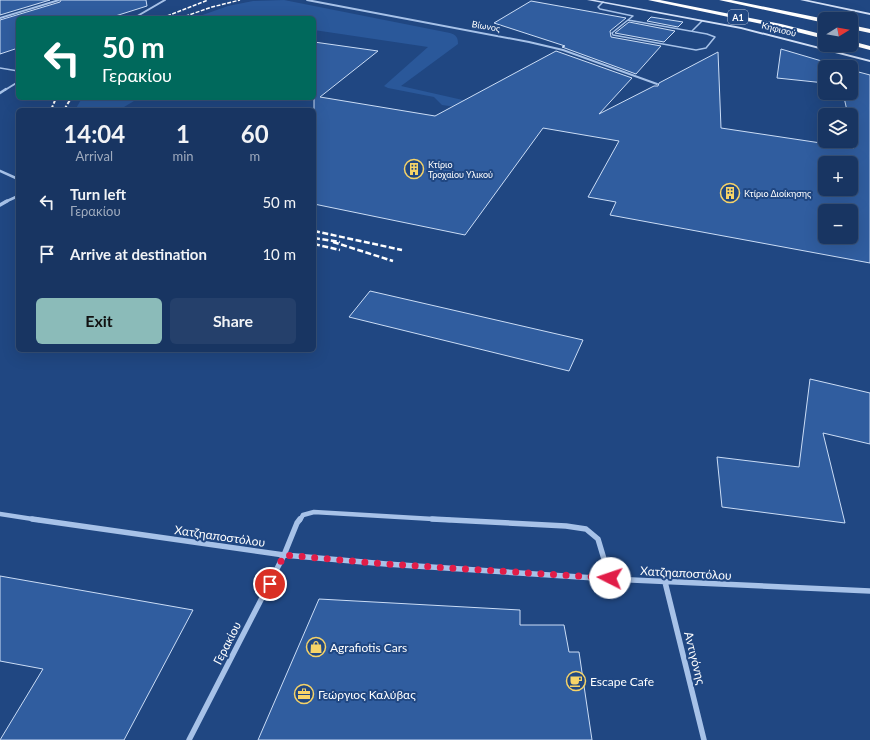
<!DOCTYPE html>
<html lang="en">
<head>
<meta charset="utf-8">
<style>
  :root { --surface:#183562; --page:#25406b; --text:#f1f3f6; --muted:#9fabbe; --line:#365077; --accent:#8bbbb9 }
  body { margin:0; font-family:Lato,sans-serif; background:var(--page); color:var(--text); height:100vh; display:flex; flex-direction:column; font-size:15px; white-space:nowrap }
  * { box-sizing:border-box; margin:0 }
  p { font-size:13px; color:var(--muted) }
  .icon { flex:none; width:22px; height:22px; fill:none; stroke:currentColor; stroke-width:2; stroke-linecap:round; stroke-linejoin:round }
  .map { position:relative; flex:1; overflow:hidden }
  .side { position:absolute; left:16px; top:108px; width:300px; height:244px; display:flex; flex-direction:column; background:var(--surface); border-radius:6px; box-shadow:0 4px 16px #0002,0 0 0 1px var(--line) }
  .side>* { flex:none }
  .guide { position:absolute; left:16px; top:16px; width:300px; height:84px; border-radius:6px; box-shadow:0 4px 16px #0002,0 0 0 1px var(--line); background:#00695c; color:#fff; overflow:hidden }
  .needle { width:26px; rotate:79deg }
  .tools { position:absolute; left:818px; top:12px; display:grid; gap:8px }
  .tools a { display:grid; place-items:center; width:40px; height:40px; border-radius:6px; background:var(--surface); box-shadow:0 4px 16px #0002,0 0 0 1px var(--line); font-size:20px }
  .pin { position:absolute; display:grid; place-items:center; width:34px; height:34px; color:#fff; margin:-17px; border:2px solid #fff; border-radius:50%; box-shadow:0 1px 4px #0007 }
  .me { position:absolute; width:44px; margin:-22px; rotate:274deg; stroke-linejoin:round; filter:drop-shadow(0 0 3px #0008) }
  .turn { display:flex; align-items:center; gap:14px; height:84px; padding:0 20px; font-size:18px }
  .turn .icon { width:52px; height:52px; stroke-width:2.5 }
  .turn b { display:block; font-size:28px; line-height:34px }
  .eta { display:flex; justify-content:space-evenly; align-items:center; height:68px; text-align:center }
  .eta b { font-size:24px; font-weight:700; line-height:28px }
  .cta { display:flex; gap:8px; margin-top:auto; padding:8px 20px }
  .cta a { flex:1; height:46px; border-radius:6px; background:var(--accent); color:#111; font-size:16px; font-weight:700; line-height:46px; text-align:center }
  .cta a+a { background:var(--page); color:var(--text) }
  ul { padding:0; list-style:none }
  li { display:flex; align-items:center; gap:12px; height:52px; padding:0 20px }
  li div { flex:1 }
  li b { display:block; font-size:15px }
  li em { font-style:normal }
  .map>svg:first-child { display:block }
  .green { fill:#2a589a }
  .building { fill:#305d9f; stroke:#cbddf6; fill-rule:evenodd }
  .lines { fill:none; stroke-linecap:round; stroke-linejoin:round }
  .lane { stroke:#a7c2e8; stroke-width:1.5 }
  .street-far4 { stroke:#a7c2e8; stroke-width:2 }
  .street-far3 { stroke:#a7c2e8; stroke-width:2.5 }
  .street-far2 { stroke:#a7c2e8; stroke-width:3.5 }
  .street-far1 { stroke:#a7c2e8; stroke-width:4.5 }
  .street { stroke:#a7c2e8; stroke-width:5.5 }
  .secondary { fill:#d2e0f7; fill-rule:evenodd }
  .highway { fill:#fff; fill-rule:evenodd }
  .rail-far2 { stroke:#fff; stroke-width:1.5; stroke-dasharray:4 1.5; stroke-linecap:butt }
  .rail-far1 { stroke:#fff; stroke-width:2; stroke-dasharray:5 2; stroke-linecap:butt }
  .rail { stroke:#fff; stroke-width:2.5; stroke-dasharray:6 2.5; stroke-linecap:butt }
  .route { stroke:#e11d48; stroke-width:7; stroke-dasharray:0 12.6 }
  .labels { text-anchor:middle; dominant-baseline:central; stroke-width:4; stroke-linejoin:round; paint-order:stroke }
  .shield { fill:#204782; stroke:#bcc8da; stroke-width:1 }
  .shield-label { font-size:9px; font-weight:bold; fill:#fff }
  .far-street-label { font-size:9px; fill:#fff; stroke:#204782 }
  .far-poi-label { font-size:9px; fill:#fff; stroke:#204782; text-anchor:start }
  .near-street-label { font-size:12px; fill:#fff; stroke:#204782 }
  .near-poi-label { font-size:12px; fill:#fff; stroke:#204782; text-anchor:start }
</style>
</head>
<body>
<div class="map">
<svg width="870" height="740" viewBox="0 0 870 740">
  <rect width="100%" height="100%" fill="#204782"/>
  <path class="green" d="M 284,0 L 450,33 C 456,35 458,37 458,44 L 401,86 L 550,120 L 442,105 L 434,97 L 388,88 L 384,86 L 428,47 L 314,30 L 314,18 L 194,18 L 228,6 L 253,1 Z
    M 82,98 L 139,98 L 119,110 L 75,110 Z"/>
  <path class="building" d="M 0,0 L 50,0 L 0,15 Z
    M 61,0 L 146,0 L 147,6 L 109,18 L 18,18 L 18,48 L 0,54 L 0,20 L 60,2 Z
    M 531,1 L 626,18 L 610,31 L 611,37 L 661,46 L 636,74 L 562,47 L 565,46 L 494,23 Z
    M 651,17 L 683,22 L 678,27 L 647,21 Z
    M 629,22 L 675,31 L 664,42 L 615,33 Z
    M 314,42 L 378,51 L 320,97 L 435,116 L 556,51 L 632,78 L 599,114 L 654,86 L 658,86 L 659,83 L 718,52 L 721,128 L 854,148 L 851,132 L 851,115 L 848,115 L 843,93 L 851,93 L 851,70 L 870,75 L 870,263 L 610,215 L 616,202 L 588,197 L 619,141 L 543,128 L 465,235 L 314,204 ZM 825,163 L 851,163 L 851,189 L 825,189 ZM 825,211 L 851,211 L 851,237 L 825,237 Z
    M 781,49 L 842,67 L 825,67 L 825,83 L 777,78 Z
    M 370,291 L 583,340 L 569,371 L 349,317 Z
    M 810,379 L 870,393 L 870,444 L 823,433 L 845,523 L 722,507 L 717,457 L 799,467 Z
    M 0,576 L 193,610 L 124,740 L 0,740 L 43,669 L 0,661 Z
    M 319,599 L 520,610 L 520,625 L 564,625 L 569,652 L 579,652 L 592,740 L 258,740 Z"/>
  <g class="lines">
    <path class="lane" d="M 603,2 L 598,7 L 600,9 L 633,16 L 628,20
      M 628,20 L 707,34 L 715,37 L 706,48 L 696,50 L 613,35 L 612,33 Z
      M 692,31 L 702,21
      M 0,68 L 18,71"/>
    <path class="street-far4" d="M 307,0 L 529,42 L 563,50 L 657,84
      M 0,18 L 59,0
      M 134,18 L 165,0
      M 5,90 L 18,82"/>
    <path class="street-far3" d="M 0,93 L 6,89
      M 0,171 L 18,179
      M 5,202 L 18,196"/>
    <path class="street-far2" d="M 0,205 L 7,201"/>
    <path class="street-far1" d="M 0,514 L 39,520
      M 300,520 L 303,515 L 314,512 L 450,520"/>
    <path class="street" d="M 32,519 L 284,555 L 386,564 L 610,579 L 870,591
      M 432,519 L 566,526 L 586,529 L 598,539 L 610,579
      M 665,582 L 704,740
      M 189,740 L 284,555 L 297,523 L 300,519"/>
    <path class="secondary" d="M 587,0 L 595,0 L 741,27 L 870,60 L 870,62 L 741,29 Z
      M 800,0 L 808,0 L 870,13 L 870,15 Z"/>
    <path class="highway" d="M 648,0 L 660,0 L 781,24 L 825,35 L 825,39 L 781,28 Z
      M 719,0 L 731,0 L 825,19 L 825,23 Z
      M 851,25 L 870,29 L 870,33 L 851,29 Z
      M 851,41 L 870,46 L 870,50 L 851,45 Z"/>
    <path class="rail-far2" d="M 162,18 L 208,0
      M 180,18 L 212,7 L 240,0"/>
    <path class="rail-far1" d="M 51,110 L 56,98
      M 64,110 L 71,98"/>
    <path class="rail" d="M 314,231 L 402,250
      M 314,238 L 340,242
      M 333,242 L 393,261
      M 314,244 L 340,250"/>
  </g>
  <g class="lines">
    <path class="route" d="M 270,584 L 284,555 L 386,564 L 610,578"/>
  </g>
  <defs>
    <symbol id="building-ring" viewBox="-11 -11 22 22"><circle r="9.5" fill="#204782" stroke="#f6d368" stroke-width="1.5"/><path d="M-4-6H4V6H1V3H-1V6H-4ZM-2.5-4.3h1.7v1.8h-1.7ZM.8-4.3h1.7v1.8H.8ZM-2.5-1h1.7V.8h-1.7ZM.8-1h1.7V.8H.8Z" fill="#f6d368"/></symbol>
    <symbol id="shop-ring" viewBox="-11 -11 22 22"><circle r="9.5" fill="#204782" stroke="#f6d368" stroke-width="1.5"/><path d="M-5-2.5h2.3a2.7 3.5 0 0 1 5.4 0H5L5.5 6h-11ZM-1.5-2.5h3a1.5 2.3 0 0 0-3 0Z" fill="#f6d368"/></symbol>
    <symbol id="cafe-ring" viewBox="-11 -11 22 22"><circle r="9.5" fill="#204782" stroke="#f6d368" stroke-width="1.5"/><path d="M-5.5-4.5H6V0H3Q3 3.5 0 3.5H-2.5Q-5.5 3.5-5.5 0ZM3-3.2v2h1.7v-2ZM-6 4.5H4V6H-6Z" fill="#f6d368"/></symbol>
    <symbol id="office-ring" viewBox="-11 -11 22 22"><circle r="9.5" fill="#204782" stroke="#f6d368" stroke-width="1.5"/><path d="M-6-3h4V-5.5h4V-3h4V5H-6ZM-1-4.5V-3h2v-1.5ZM-6 0V1H6V0Z" fill="#f6d368"/></symbol>
  </defs>
  <g fill-rule="evenodd">
    <use href="#building-ring" x="403" y="158" width="22" height="22"/>
    <use href="#building-ring" x="719" y="182" width="22" height="22"/>
    <use href="#shop-ring" x="305" y="636" width="22" height="22"/>
    <use href="#cafe-ring" x="565" y="670" width="22" height="22"/>
    <use href="#office-ring" x="293" y="683" width="22" height="22"/>
  </g>
  <g class="labels">
    <rect class="shield" x="728" y="10" width="20" height="14" rx="3"/>
    <g class="shield-label">
      <text x="738" y="17">Α1</text>
    </g>
    <g class="far-street-label">
      <text transform="translate(486 26) rotate(10)">Βίωνος</text>
      <text transform="translate(779 29) rotate(14)">Κηφισού</text>
    </g>
    <g class="far-poi-label">
      <text x="428" y="164">Κτίριο<tspan x="428" dy="10">Τροχαίου Υλικού</tspan></text>
      <text x="744" y="193">Κτίριο Διοίκησης</text>
    </g>
    <g class="near-street-label">
      <text transform="translate(220 536) rotate(8)">Χατζηαποστόλου</text>
      <text transform="translate(686 573) rotate(3)">Χατζηαποστόλου</text>
      <text transform="translate(227 643) rotate(-63)">Γερακίου</text>
      <text transform="translate(695 658) rotate(76)">Αντιγόνης</text>
    </g>
    <g class="near-poi-label">
      <text x="330" y="647">Agrafiotis Cars</text>
      <text x="590" y="681">Escape Cafe</text>
      <text x="318" y="694">Γεώργιος Καλύβας</text>
    </g>
  </g>
</svg>
<div class="tools">
<a><svg class="needle" viewBox="-14 -14 28 28"><path d="M0-13l5 13h-10z" fill="#e53935"/><path d="M0 13l5-13h-10z" fill="#9fabbe"/></svg></a>
<a><svg class="icon" aria-label="search" viewBox="0 0 24 24"><circle cx="10" cy="10" r="6"/><path d="M15 15l6 6"/></svg></a>
<a><svg class="icon" aria-label="layers" viewBox="0 0 24 24"><path d="M12 4l9 5-9 5-9-5zM3 14l9 5 9-5"/></svg></a>
<a>+</a>
<a>−</a>
</div>
<div class="pin" style="left:270px;top:584px;background:#d93025"><svg class="icon" aria-label="arrive" viewBox="0 0 24 24"><path d="M6 21V4h12l-3 4 3 4H6"/></svg></div>
<svg class="me" style="left:610px;top:578px" viewBox="-20 -20 40 40"><circle r="19" fill="#fff"/><path d="M0-13L10 11 0 6-10 11z" fill="#e11d48"/></svg>
<div class="guide">
<div class="turn"><svg class="icon" aria-label="left" viewBox="0 0 24 24"><path d="M17 20v-9H6M10 6l-5 5 5 5"/></svg><div><b>50 m</b>Γερακίου</div></div>
</div>
<section class="side">
<div class="eta">
<div><b>14:04</b><p>Arrival</p></div>
<div><b>1</b><p>min</p></div>
<div><b>60</b><p>m</p></div>
</div>
<ul>
<li><svg class="icon" aria-label="left" viewBox="0 0 24 24"><path d="M17 20v-9H6M10 6l-5 5 5 5"/></svg><div><b>Turn left</b><p>Γερακίου</p></div><em>50 m</em></li>
<li><svg class="icon" aria-label="arrive" viewBox="0 0 24 24"><path d="M6 21V4h12l-3 4 3 4H6"/></svg><div><b>Arrive at destination</b></div><em>10 m</em></li>
</ul>
<div class="cta"><a>Exit</a><a>Share</a></div>
</section>
</div>
</body>
</html>
